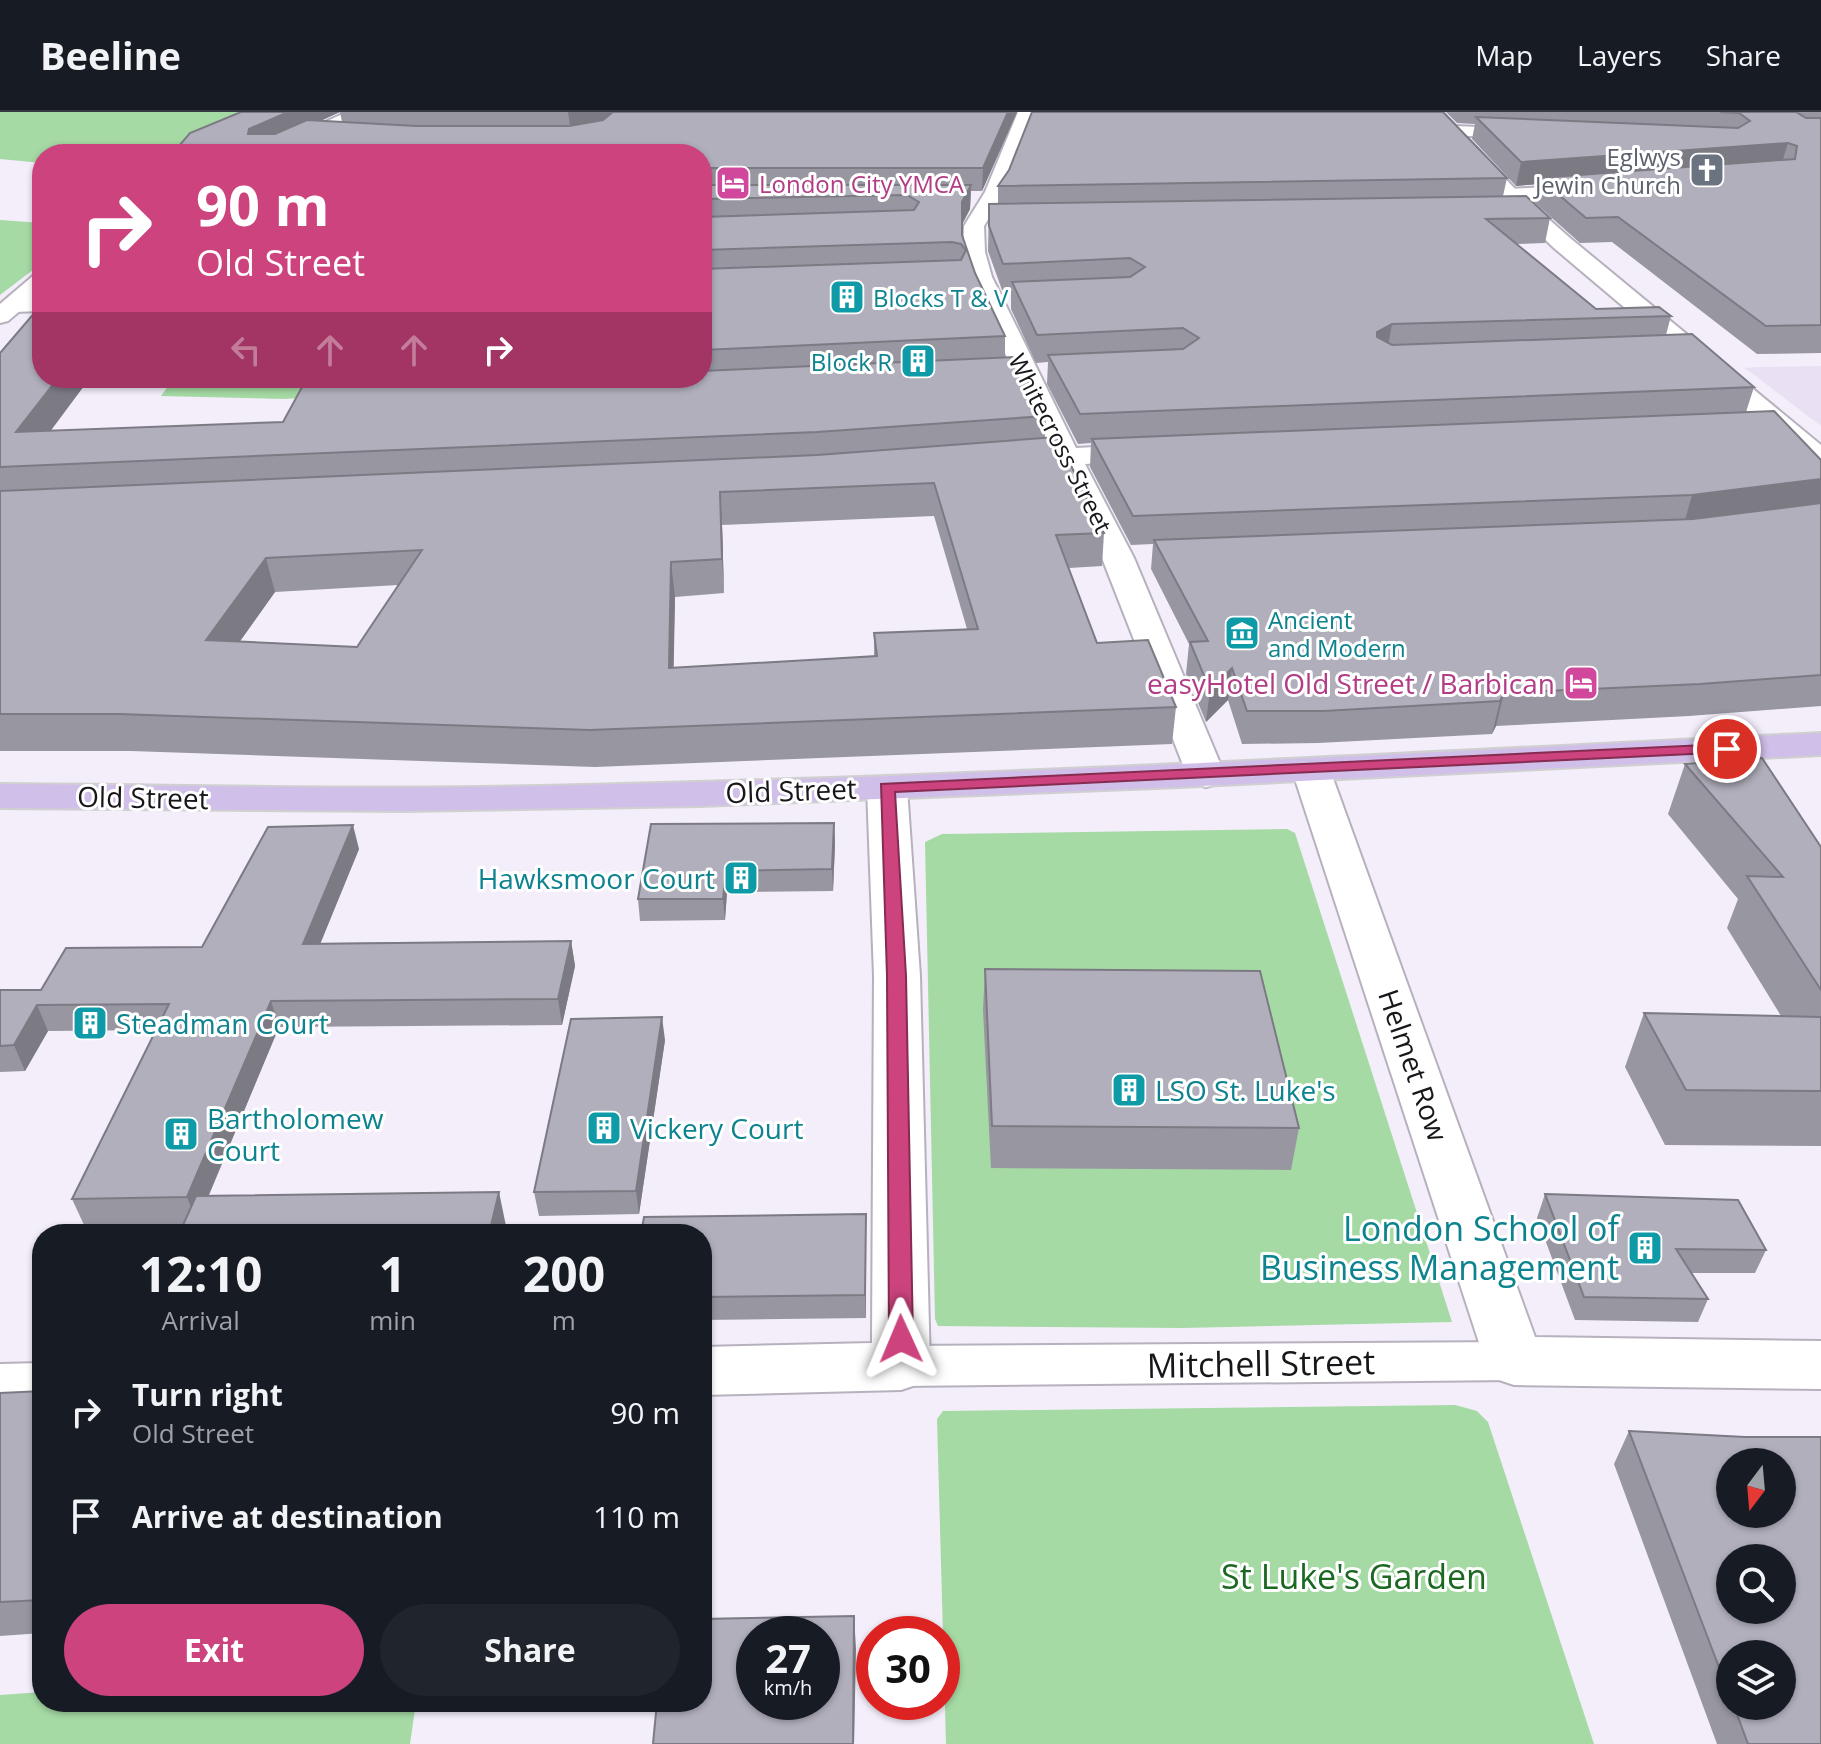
<!DOCTYPE html>
<html lang="en">
<head>
<meta charset="utf-8">
<style>
  :root { --surface:#171b24; --page:#20242c; --text:#f1f3f6; --muted:#9ea1a6; --line:#363941; --accent:#cc437d }
  body { margin:0; font-family:"Open Sans",sans-serif; background:var(--page); color:var(--text); height:100vh; display:flex; flex-direction:column; font-size:30px; white-space:nowrap }
  * { box-sizing:border-box; margin:0 }
  p { font-size:26px; color:var(--muted) }
  .icon { flex:none; width:44px; height:44px; fill:none; stroke:currentColor; stroke-width:2; stroke-linecap:round; stroke-linejoin:round }
  .map { position:relative; flex:1; overflow:hidden }
  .sheet { position:absolute; left:32px; top:1112px; width:680px; height:488px; display:flex; flex-direction:column; background:var(--surface); border-radius:32px; box-shadow:0 2px 6px #0004 }
  .sheet>* { flex:none }
  .top-card { position:absolute; left:32px; top:32px; width:680px; height:244px; border-radius:32px; box-shadow:0 2px 6px #0004; background:#cc437d; color:#fff; overflow:hidden }
  .needle { width:52px; rotate:196deg }
  .controls { position:absolute; left:1716px; top:1336px; display:grid; gap:16px }
  .controls a { display:grid; place-items:center; width:80px; height:80px; border-radius:50%; background:var(--surface); box-shadow:0 2px 6px #0004; font-size:40px }
  .speed { position:absolute; left:736px; top:1504px; display:flex; gap:16px; font-size:40px; font-weight:700; text-align:center }
  .speed>* { display:grid; place-content:center; width:104px; height:104px; border-radius:50%; background:var(--surface); box-shadow:0 2px 6px #0004; line-height:1 }
  .speed small { font-size:20px; font-weight:400 }
  .speed .limit { border:12px solid #d22; background:#fff; color:#111 }
  .pin { position:absolute; display:grid; place-items:center; width:68px; height:68px; color:#fff; margin:-34px; border:4px solid #fff; border-radius:50%; box-shadow:0 2px 8px #0007 }
  .me { position:absolute; width:88px; margin:-44px; rotate:359deg; stroke-linejoin:round; filter:drop-shadow(0 0 6px #0008) }
  .turn { display:flex; align-items:center; gap:28px; height:168px; padding:0 32px; font-size:36px }
  .turn .icon { width:104px; height:104px; stroke-width:2.5 }
  .turn b { display:block; font-size:56px; line-height:68px }
  .lanes { display:flex; align-items:center; height:76px; padding:0 32px; background:#0003; justify-content:center; gap:40px; direction:ltr }
  .lanes .off { opacity:.35 }
  .eta { display:flex; justify-content:space-evenly; align-items:center; height:136px; text-align:center }
  .eta b { font-size:48px; font-weight:700; line-height:56px }
  .button { display:flex; gap:16px; margin-top:auto; padding:16px 32px }
  .button a { flex:1; height:92px; border-radius:48px; background:var(--accent); color:#fff; font-size:32px; font-weight:700; line-height:92px; text-align:center }
  .button a+a { background:var(--page); color:var(--text) }
  ul { padding:0; list-style:none }
  li { display:flex; align-items:center; gap:24px; height:104px; padding:0 32px }
  li div { flex:1 }
  li b { display:block; font-size:30px }
  li em { font-style:normal }
  header { display:flex; align-items:center; gap:48px; box-sizing:border-box; height:112px; padding:0 40px; background:var(--surface); border-bottom:2px solid var(--line) }
  header strong { font-size:38px }
  nav { display:flex; gap:44px; margin-inline-start:auto; font-size:28px }
  .map>svg:first-child { display:block }
  .built { fill:#e9e0f3 }
  .green { fill:#a5daa4 }
  .lines { fill:none; stroke-linecap:round; stroke-linejoin:round }
  .pedestrian-casing { stroke:#b7b1bd; stroke-width:4 }
  .minor-casing { stroke:#b7b1bd; stroke-width:4 }
  .tertiary-casing { stroke:#b7b1bd; stroke-width:4 }
  .secondary-casing { stroke:#b7b1bd; stroke-width:4 }
  .primary-casing { stroke:#d1d0d1; stroke-width:4 }
  .pedestrian { fill:#fff; fill-rule:evenodd }
  .minor { fill:#fff; fill-rule:evenodd }
  .tertiary { fill:#fff; fill-rule:evenodd }
  .secondary { fill:#fff; fill-rule:evenodd }
  .primary { fill:#d0bfe9; fill-rule:evenodd }
  .wall { fill:#9896a1; fill-rule:evenodd }
  .shaded-wall { fill:#7c7a83 }
  .building { fill:#b1afbb; stroke:#7c7a83; stroke-width:2; fill-rule:evenodd }
  .route { fill:#cc437d; stroke:#852c51; stroke-width:2 }
  .labels { text-anchor:middle; dominant-baseline:central; stroke-width:6; stroke-linejoin:round; paint-order:stroke }
  .far-worship-label { font-size:24px; fill:#5b616d; stroke:#fff; text-anchor:end }
  .far-hotel-label { font-size:24px; fill:#b23c85; stroke:#fff; text-anchor:start }
  .far-culture-label { font-size:24px; fill:#0d838f; stroke:#fff; text-anchor:start }
  .far-street-label { font-size:24px; fill:#18161a; stroke:#fff }
  .hotel-label { font-size:28px; fill:#b23c85; stroke:#fff; text-anchor:end }
  .street-label { font-size:28px; fill:#18161a; stroke:#fff }
  .culture-label { font-size:28px; fill:#0d838f; stroke:#fff; text-anchor:start }
  .near-culture-label { font-size:34px; fill:#0d838f; stroke:#fff; text-anchor:end }
  .near-street-label { font-size:34px; fill:#18161a; stroke:#fff }
  .near-park-label { font-size:34px; fill:#1c6823; stroke:#fff }
</style>
</head>
<body>
<header>
<strong>Beeline</strong>
<nav><a>Map</a><a>Layers</a><a>Share</a></nav>
</header>
<div class="map">
<svg width="1821" height="1632" viewBox="0 0 1821 1632">
  <rect width="100%" height="100%" fill="#f3eefa"/>
  <path class="built" d="M 1821,254 L 1821,314 L 1745,256 L 1758,255 Z"/>
  <path class="green" d="M 0,0 L 295,0 L 199,42 L 42,42 L 42,51 L 0,47 Z
    M 0,108 L 42,111 L 42,151 L 0,183 Z
    M 174,266 L 385,266 L 367,282 L 284,287 L 161,284 Z
    M 1287,717 L 1295,721 L 1452,1210 L 1182,1216 L 938,1214 L 935,1207 L 925,730 L 942,722 Z
    M 1455,1293 L 1477,1299 L 1488,1310 L 1594,1632 L 946,1632 L 937,1307 L 943,1299 Z
    M 42,1580 L 42,1590 L 416,1590 L 410,1632 L 0,1632 L 0,1583 Z"/>
  <g class="lines">
    <defs>
      <path id="pedestrian" d="M 1514,1230 L 1531,1235 L 1538,1249 L 1531,1263 L 1514,1268 L 901,1274 L 884,1268 L 877,1254 L 884,1240 L 901,1234 Z"/>
      <path id="minor" d="M 1018,0 L 1036,0 L 1005,80 L 984,114 L 985,140 L 992,165 L 1076,336 L 1151,332 L 1161,334 L 1165,340 L 1161,346 L 1151,348 L 1085,352 L 1134,446 L 1225,663 L 1220,671 L 1206,675 L 1192,671 L 1187,663 L 1102,446 L 1057,354 L 998,354 L 994,348 L 998,342 L 1049,337 L 970,165 L 963,140 L 964,114 L 985,80 Z
        M 1453,14 L 1533,17 L 1542,22 L 1533,27 L 1447,23 L 1447,15 Z
        M 1595,72 L 1605,78 L 1602,82 L 1510,89 L 1500,83 L 1510,77 Z
        M 42,185 L 42,199 L 14,200 L 2,193 L 14,186 Z
        M 1311,646 L 1325,650 L 1330,658 L 1535,1225 L 1821,1229 L 1821,1277 L 1514,1273 L 1493,1266 L 1485,1249 L 1292,658 L 1297,650 Z
        M 887,664 L 901,668 L 907,676 L 920,864 L 930,1254 L 922,1271 L 901,1278 L 702,1283 L 702,1235 L 872,1231 L 874,864 L 867,676 L 873,668 Z
        M 42,1251 L 42,1301 L 0,1302 L 0,1252 Z"/>
      <path id="tertiary" d="M 1424,0 L 1442,0 L 1517,79 L 1570,126 L 1821,333 L 1821,356 L 1811,353 L 1554,136 L 1503,87 Z"/>
      <path id="secondary" d="M 347,0 L 370,0 L 279,42 L 255,42 Z
        M 42,161 L 42,180 L 8,209 L 0,211 L 0,192 L 34,163 Z"/>
      <path id="primary" d="M 1821,621 L 1821,643 L 1180,675 L 700,694 L 405,699 L 0,696 L 0,672 C 180,673 360,678 540,674 C 967,665 1394,642 1821,621 Z"/>
    </defs>
    <use href="#pedestrian" class="pedestrian-casing"/>
    <use href="#minor" class="minor-casing"/>
    <use href="#tertiary" class="tertiary-casing"/>
    <use href="#secondary" class="secondary-casing"/>
    <use href="#primary" class="primary-casing"/>
    <use href="#pedestrian" class="pedestrian"/>
    <use href="#minor" class="minor"/>
    <use href="#tertiary" class="tertiary"/>
    <use href="#secondary" class="secondary"/>
    <use href="#primary" class="primary"/>
  </g>
  <path class="wall" d="M 241,0 L 1017,0 L 982,79 L 971,79 L 970,97 L 962,113 L 962,123 L 975,161 L 1005,224 L 1005,245 L 1046,304 L 1045,326 L 1104,421 L 1102,454 L 1069,456 L 1097,531 L 1176,595 L 1172,632 L 595,655 L 131,639 L 0,639 L 0,241 L 50,319 L 283,310 L 702,266 L 702,42 L 172,42 ZM 340,0 L 342,10 L 320,9 ZM 934,404 L 967,517 L 874,521 L 874,544 L 673,556 L 675,485 L 724,481 L 722,413 ZM 398,473 L 357,535 L 240,529 L 275,480 Z
    M 1446,0 L 1821,0 L 1821,241 L 1757,242 L 1612,130 L 1580,131 L 1534,90 L 1538,72 L 1516,74 L 1472,27 L 1475,12 L 1457,11 Z
    M 1009,58 L 1507,66 L 1503,84 L 1550,106 L 1545,131 L 1515,132 L 1596,197 L 1671,204 L 1666,223 L 1754,275 L 1746,300 L 1821,348 L 1821,594 L 1689,604 L 1496,614 L 1492,622 L 1318,631 L 1242,632 L 1228,588 L 1206,610 L 1186,562 L 1189,532 L 1151,457 L 1153,432 L 1131,433 L 1090,355 L 1091,331 L 1078,332 L 1047,272 L 1048,250 L 1036,251 L 1011,197 L 1011,177 L 1002,178 L 988,139 L 989,92 L 998,91 L 998,74 Z
    M 1685,652 L 1821,735 L 1821,1034 L 1665,1033 L 1625,955 L 1644,901 L 1781,904 L 1727,816 L 1738,787 L 1668,702 Z
    M 834,711 L 835,732 L 833,779 L 727,780 L 725,808 L 640,809 L 638,787 Z
    M 359,737 L 320,831 L 571,829 L 575,854 L 562,913 L 279,915 L 209,1083 L 506,1114 L 183,1112 L 84,1113 L 72,1087 L 156,918 L 48,919 L 25,959 L 0,960 L 0,878 L 41,878 L 202,835 Z
    M 985,857 L 1299,1016 L 1291,1058 L 991,1056 L 983,898 Z
    M 665,928 L 639,1102 L 539,1104 L 534,1080 Z
    M 1545,1082 L 1766,1138 L 1755,1161 L 1691,1161 L 1708,1187 L 1698,1210 L 1575,1208 L 1537,1106 Z
    M 702,1122 L 866,1125 L 866,1206 L 702,1208 Z
    M 42,1279 L 42,1521 L 0,1524 L 0,1281 Z
    M 1629,1319 L 1745,1325 L 1821,1632 L 1717,1632 L 1614,1352 ZM 1730,1542 L 1782,1594 L 1730,1594 Z"/>
  <path class="shaded-wall" d="M 288,0 L 340,0 L 254,39 L 248,22 L 249,17 Z
    M 568,0 L 614,0 L 590,16 L 571,20 Z
    M 1008,0 L 1017,0 L 982,79 L 983,56 Z
    M 1788,31 L 1781,54 L 1539,66 L 1538,72 L 1516,74 L 1521,50 Z
    M 971,73 L 970,97 L 961,114 L 962,90 Z
    M 1392,212 L 1387,240 L 1372,248 L 1377,220 Z
    M 58,266 L 90,266 L 26,352 L 16,320 Z
    M 1821,367 L 1821,394 L 1684,412 L 1692,383 Z
    M 720,380 L 722,413 L 724,481 L 722,447 Z
    M 266,446 L 275,480 L 216,563 L 206,528 Z
    M 671,450 L 675,485 L 673,593 L 669,556 Z
    M 1232,556 L 1228,588 L 1206,610 L 1210,578 Z
    M 1504,581 L 1496,614 L 1492,622 L 1500,589 Z
    M 834,711 L 835,732 L 833,779 L 832,757 Z
    M 353,713 L 359,737 L 310,857 L 303,832 Z
    M 726,759 L 727,780 L 725,808 L 723,787 Z
    M 571,829 L 575,854 L 562,913 L 558,887 Z
    M 271,889 L 279,915 L 197,1111 L 187,1085 Z
    M 37,893 L 48,919 L 25,959 L 14,933 Z
    M 662,905 L 665,928 L 639,1102 L 636,1079 Z
    M 499,1080 L 506,1114 L 504,1122 L 489,1122 Z
    M 866,1102 L 866,1206 L 865,1183 Z
    M 854,1504 L 856,1537 L 854,1632 L 853,1632 Z"/>
  <path class="building" d="M 241,0 L 288,0 L 249,17 L 248,22 L 275,22 L 307,8 L 416,14 L 569,14 L 603,8 L 613,0 L 1008,0 L 983,56 L 702,56 L 702,42 L 172,42 L 190,21 Z
    M 1032,0 L 1443,0 L 1507,66 L 998,74 L 1009,58 Z
    M 1720,0 L 1796,0 L 1806,6 L 1821,6 L 1821,213 L 1766,214 L 1618,105 L 1586,106 L 1539,66 L 1795,47 L 1797,34 L 1788,31 L 1521,50 L 1476,5 L 1738,16 L 1750,9 L 1739,1 Z
    M 702,73 L 971,73 L 962,90 L 962,123 L 975,161 L 1005,224 L 702,238 L 702,157 L 961,148 L 966,138 L 961,132 L 952,130 L 702,138 L 702,105 L 914,98 L 919,90 L 907,83 L 702,87 Z
    M 1526,84 L 1550,106 L 1486,107 L 1596,197 L 1659,195 L 1671,204 L 1392,212 L 1377,220 L 1377,225 L 1392,233 L 1692,222 L 1754,275 L 1080,302 L 1048,243 L 1183,237 L 1199,226 L 1183,216 L 1037,223 L 1012,170 L 1130,165 L 1145,155 L 1130,146 L 1003,152 L 989,114 L 989,92 Z
    M 42,192 L 42,266 L 58,266 L 16,320 L 283,310 L 307,266 L 702,266 L 702,259 L 1015,245 L 1046,304 L 817,320 L 0,355 L 0,241 Z
    M 1774,299 L 1821,348 L 1821,367 L 1692,383 L 1133,404 L 1092,327 Z
    M 1057,325 L 1104,421 L 1056,423 L 1097,531 L 1148,528 L 1176,595 L 590,618 L 119,602 L 0,602 L 0,379 L 817,343 ZM 934,371 L 978,517 L 874,521 L 877,544 L 669,556 L 671,450 L 722,447 L 720,380 ZM 422,438 L 357,535 L 206,528 L 266,446 Z
    M 1821,391 L 1821,563 L 1700,572 L 1504,581 L 1500,589 L 1324,599 L 1247,599 L 1232,556 L 1210,578 L 1190,530 L 1208,529 L 1154,428 L 1693,407 Z
    M 1762,646 L 1821,735 L 1821,878 L 1747,764 L 1783,765 L 1685,652 Z
    M 834,711 L 832,757 L 726,759 L 723,787 L 638,787 L 651,712 Z
    M 353,713 L 303,832 L 571,829 L 558,887 L 271,889 L 187,1085 L 72,1087 L 169,892 L 37,893 L 14,933 L 0,934 L 0,878 L 41,878 L 66,836 L 202,835 L 268,715 Z
    M 985,857 L 1260,859 L 1299,1016 L 992,1014 Z
    M 1644,901 L 1821,905 L 1821,979 L 1686,978 Z
    M 662,905 L 636,1079 L 534,1080 L 571,907 Z
    M 499,1080 L 489,1122 L 179,1122 L 196,1084 Z
    M 1545,1082 L 1738,1088 L 1766,1138 L 1676,1137 L 1708,1187 L 1584,1185 Z
    M 866,1102 L 865,1183 L 702,1185 L 702,1122 L 641,1122 L 644,1105 Z
    M 42,1279 L 42,1488 L 0,1490 L 0,1281 Z
    M 1629,1319 L 1745,1325 L 1821,1325 L 1821,1632 L 1748,1632 L 1734,1594 L 1782,1594 L 1782,1542 L 1730,1542 L 1730,1584 ZM 1730,1350 L 1782,1350 L 1782,1402 L 1730,1402 ZM 1730,1446 L 1782,1446 L 1782,1498 L 1730,1498 Z
    M 854,1504 L 853,1632 L 653,1632 L 657,1590 L 702,1590 L 702,1507 ZM 754,1522 L 822,1522 L 822,1590 L 754,1590 Z"/>
  <path class="route" d="M 1727,632 L 1735,637 L 1733,640 L 895,680 L 906,864 L 913,1227 L 909,1234 L 901,1237 L 892,1234 L 889,1227 L 887,864 L 881,672 Z"/>
  <defs>
    <symbol id="church-square" viewBox="-11 -11 22 22"><rect x="-9" y="-9" width="18" height="18" rx="4" fill="#6b7280" stroke="#fff"/><path d="M-1.2-6h2.4v3.5h3.3v2.4h-3.3V6h-2.4V-.1h-3.3v-2.4h3.3Z" fill="#fff"/></symbol>
    <symbol id="hotel-square" viewBox="-11 -11 22 22"><rect x="-9" y="-9" width="18" height="18" rx="4" fill="#d1479c" stroke="#fff"/><path d="M-6-4.5h1.5V1H6V5H4.5V3h-9V5H-6ZM-4 0a1.8 1.8 0 1 1 3.6 0ZM.5 0V-2.5h3Q6-2.5 6 0Z" fill="#fff"/></symbol>
    <symbol id="building-square" viewBox="-11 -11 22 22"><rect x="-9" y="-9" width="18" height="18" rx="4" fill="#0f9aa8" stroke="#fff"/><path d="M-4-6H4V6H1V3H-1V6H-4ZM-2.5-4.3h1.7v1.8h-1.7ZM.8-4.3h1.7v1.8H.8ZM-2.5-1h1.7V.8h-1.7ZM.8-1h1.7V.8H.8Z" fill="#fff"/></symbol>
    <symbol id="museum-square" viewBox="-11 -11 22 22"><rect x="-9" y="-9" width="18" height="18" rx="4" fill="#0f9aa8" stroke="#fff"/><path d="M0-6L6-3V-2H-6V-3ZM-5-1h2V3h-2ZM-1-1h2V3h-2ZM3-1h2V3H3ZM-6 4H6V6H-6Z" fill="#fff"/></symbol>
  </defs>
  <g fill-rule="evenodd">
    <use href="#church-square" x="1687" y="38" width="40" height="40"/>
    <use href="#hotel-square" x="713" y="51" width="40" height="40"/>
    <use href="#building-square" x="827" y="165" width="40" height="40"/>
    <use href="#building-square" x="898" y="229" width="40" height="40"/>
    <use href="#museum-square" x="1222" y="501" width="40" height="40"/>
    <use href="#hotel-square" x="1561" y="551" width="40" height="40"/>
    <use href="#building-square" x="721" y="746" width="40" height="40"/>
    <use href="#building-square" x="70" y="891" width="40" height="40"/>
    <use href="#building-square" x="1109" y="958" width="40" height="40"/>
    <use href="#building-square" x="584" y="996" width="40" height="40"/>
    <use href="#building-square" x="161" y="1002" width="40" height="40"/>
    <use href="#building-square" x="1625" y="1116" width="40" height="40"/>
  </g>
  <g class="labels">
    <g class="far-worship-label">
      <text x="1681" y="44">Eglwys<tspan x="1681" dy="28">Jewin Church</tspan></text>
    </g>
    <g class="far-hotel-label">
      <text x="759" y="71">London City YMCA</text>
    </g>
    <g class="far-culture-label">
      <text x="873" y="185">Blocks T &amp; V</text>
      <text x="892" y="249" text-anchor="end">Block R</text>
      <text x="1268" y="507">Ancient<tspan x="1268" dy="28">and Modern</tspan></text>
    </g>
    <g class="far-street-label">
      <text transform="translate(1061 331) rotate(63)">Whitecross Street</text>
    </g>
    <g class="hotel-label">
      <text x="1555" y="571">easyHotel Old Street / Barbican</text>
    </g>
    <g class="street-label">
      <text transform="translate(791 678) rotate(-2)">Old Street</text>
      <text transform="translate(143 685) rotate(1)">Old Street</text>
      <text transform="translate(1414 953) rotate(71)">Helmet Row</text>
    </g>
    <g class="culture-label">
      <text x="715" y="766" text-anchor="end">Hawksmoor Court</text>
      <text x="116" y="911">Steadman Court</text>
      <text x="1155" y="978">LSO St. Luke's</text>
      <text x="207" y="1006">Bartholomew<tspan x="207" dy="32">Court</tspan></text>
      <text x="630" y="1016">Vickery Court</text>
    </g>
    <g class="near-culture-label">
      <text x="1619" y="1116">London School of<tspan x="1619" dy="39">Business Management</tspan></text>
    </g>
    <g class="near-street-label">
      <text transform="translate(1261 1251) rotate(-1)">Mitchell Street</text>
    </g>
    <g class="near-park-label">
      <text x="1354" y="1464">St Luke's Garden</text>
    </g>
  </g>
</svg>
<div class="controls">
<a><svg class="needle" viewBox="-14 -14 28 28"><path d="M0-13l5 13h-10z" fill="#e53935"/><path d="M0 13l5-13h-10z" fill="#9ea1a6"/></svg></a>
<a><svg class="icon" aria-label="search" viewBox="0 0 24 24"><circle cx="10" cy="10" r="6"/><path d="M15 15l6 6"/></svg></a>
<a><svg class="icon" aria-label="layers" viewBox="0 0 24 24"><path d="M12 4l9 5-9 5-9-5zM3 14l9 5 9-5"/></svg></a>
</div>
<div class="speed"><div>27<small>km/h</small></div><div class="limit">30</div></div>
<div class="pin" style="left:1727px;top:637px;background:#d93025"><svg class="icon" aria-label="arrive" viewBox="0 0 24 24"><path d="M6 21V4h12l-3 4 3 4H6"/></svg></div>
<svg class="me" style="left:901px;top:1227px" viewBox="-20 -20 40 40"><path d="M0-17L14 15 0 8-14 15z" fill="#cc437d" stroke="#fff" stroke-width="4"/></svg>
<div class="top-card">
<div class="turn"><svg class="icon" aria-label="right" viewBox="0 0 24 24"><path d="M7 20v-9h11M14 6l5 5-5 5"/></svg><div><b>90 m</b>Old Street</div></div>
<div class="lanes"><svg class="icon off" aria-label="left" viewBox="0 0 24 24"><path d="M17 20v-9H6M10 6l-5 5 5 5"/></svg><svg class="icon off" aria-label="ahead" viewBox="0 0 24 24"><path d="M12 20V5M6 11l6-6 6 6"/></svg><svg class="icon off" aria-label="ahead" viewBox="0 0 24 24"><path d="M12 20V5M6 11l6-6 6 6"/></svg><svg class="icon" aria-label="right" viewBox="0 0 24 24"><path d="M7 20v-9h11M14 6l5 5-5 5"/></svg></div>
</div>
<section class="sheet">
<div class="eta">
<div><b>12:10</b><p>Arrival</p></div>
<div><b>1</b><p>min</p></div>
<div><b>200</b><p>m</p></div>
</div>
<ul>
<li><svg class="icon" aria-label="right" viewBox="0 0 24 24"><path d="M7 20v-9h11M14 6l5 5-5 5"/></svg><div><b>Turn right</b><p>Old Street</p></div><em>90 m</em></li>
<li><svg class="icon" aria-label="arrive" viewBox="0 0 24 24"><path d="M6 21V4h12l-3 4 3 4H6"/></svg><div><b>Arrive at destination</b></div><em>110 m</em></li>
</ul>
<div class="button"><a>Exit</a><a>Share</a></div>
</section>
</div>
</body>
</html>
